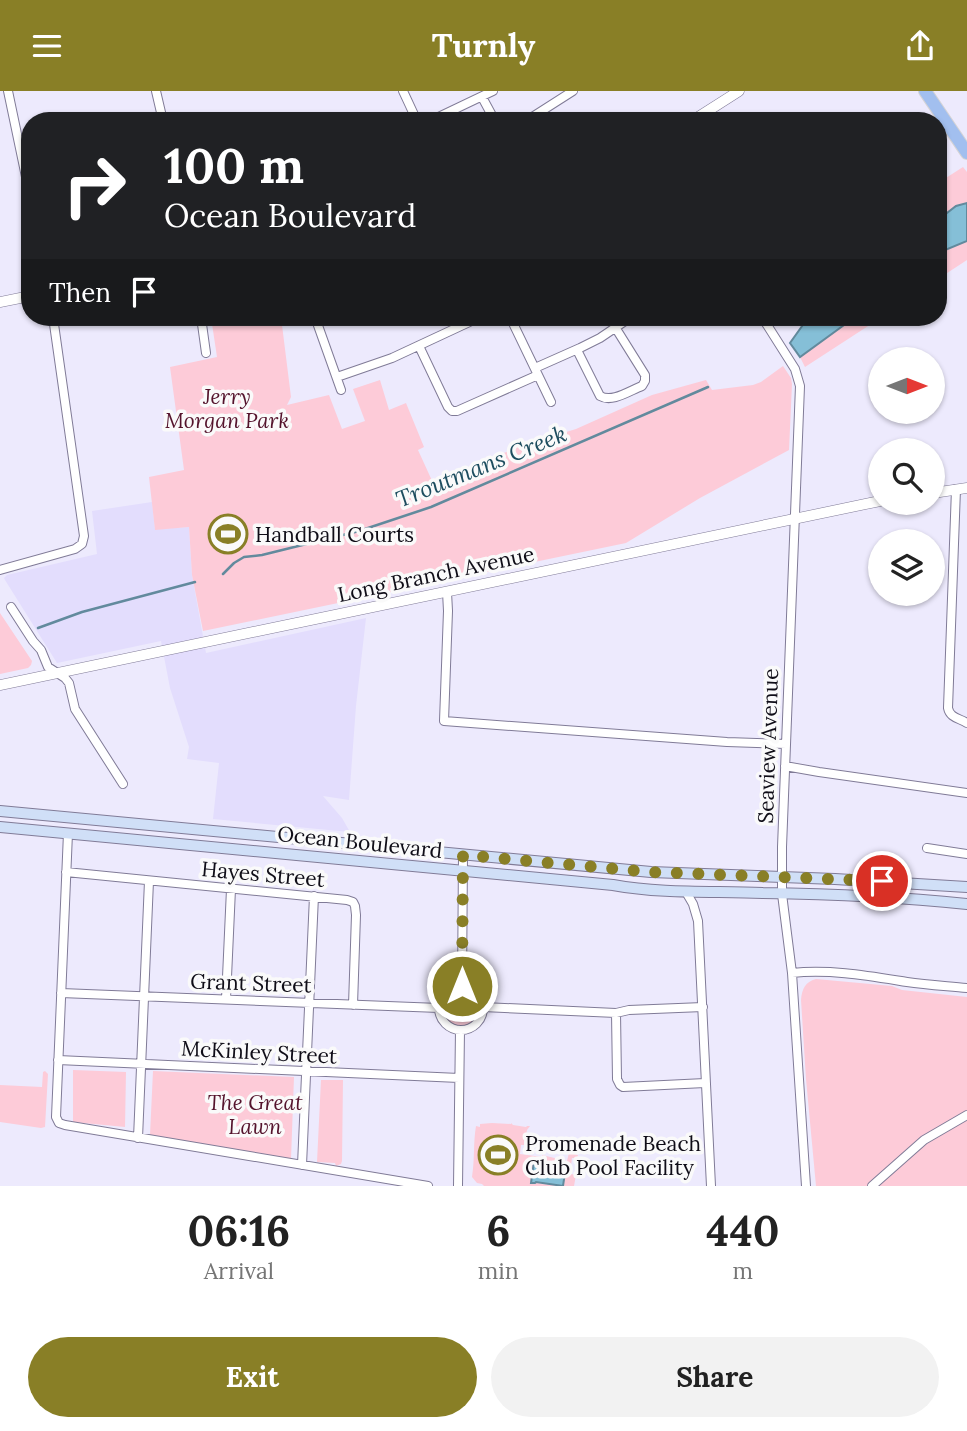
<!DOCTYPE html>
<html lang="en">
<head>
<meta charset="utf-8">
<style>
  :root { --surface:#fff; --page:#f2f2f2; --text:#222; --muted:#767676; --accent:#897f26 }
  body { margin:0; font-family:Lora,serif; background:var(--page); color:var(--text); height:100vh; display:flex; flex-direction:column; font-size:26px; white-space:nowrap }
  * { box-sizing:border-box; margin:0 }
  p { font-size:23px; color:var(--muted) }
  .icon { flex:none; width:38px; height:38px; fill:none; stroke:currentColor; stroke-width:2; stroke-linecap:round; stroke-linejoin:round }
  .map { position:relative; height:1095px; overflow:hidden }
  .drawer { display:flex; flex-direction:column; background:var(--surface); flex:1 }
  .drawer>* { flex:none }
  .banner { position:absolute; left:21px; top:21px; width:926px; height:214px; border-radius:28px; box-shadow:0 2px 5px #0004; background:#202124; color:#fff; overflow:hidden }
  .needle { width:46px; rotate:90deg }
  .controls { position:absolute; left:868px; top:256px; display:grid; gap:14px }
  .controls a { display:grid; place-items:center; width:77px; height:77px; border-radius:50%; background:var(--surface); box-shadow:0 2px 5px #0004; font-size:35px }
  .pin { position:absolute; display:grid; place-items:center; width:60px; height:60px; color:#fff; margin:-30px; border:4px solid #fff; border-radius:50%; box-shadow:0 2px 7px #0007 }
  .me { position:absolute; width:77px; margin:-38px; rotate:0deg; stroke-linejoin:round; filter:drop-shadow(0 0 5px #0008) }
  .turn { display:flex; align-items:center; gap:24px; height:147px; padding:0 28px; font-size:32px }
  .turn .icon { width:91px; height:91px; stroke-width:2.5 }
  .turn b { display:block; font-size:49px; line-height:60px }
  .then { display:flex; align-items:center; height:66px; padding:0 28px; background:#0003; gap:14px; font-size:26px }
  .eta { display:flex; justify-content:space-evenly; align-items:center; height:119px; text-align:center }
  .eta b { font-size:42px; font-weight:700; line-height:49px }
  .primary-button { display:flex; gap:14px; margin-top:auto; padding:14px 28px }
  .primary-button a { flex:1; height:80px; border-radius:42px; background:var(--accent); color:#fff; font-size:28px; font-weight:700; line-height:80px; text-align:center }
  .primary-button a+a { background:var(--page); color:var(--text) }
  header { display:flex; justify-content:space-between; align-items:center; height:91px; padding:0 28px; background:var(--accent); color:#fff; font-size:32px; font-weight:700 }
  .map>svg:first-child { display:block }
  .built { fill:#e3ddfd }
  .green { fill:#fdcbd8 }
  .water { fill:#85bfd7; stroke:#628a9d; stroke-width:2 }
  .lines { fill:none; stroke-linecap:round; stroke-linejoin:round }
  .stream { stroke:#628a9d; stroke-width:2.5 }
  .minor-casing { stroke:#807b97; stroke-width:10 }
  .tertiary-casing { stroke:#807b97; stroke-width:11 }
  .secondary-casing { stroke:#807b97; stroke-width:12 }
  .primary-casing { stroke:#d4d3d5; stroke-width:14 }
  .minor { stroke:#fff; stroke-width:8 }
  .tertiary { stroke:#fff; stroke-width:10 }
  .secondary { stroke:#d0dff7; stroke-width:10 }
  .primary { stroke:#a2bfef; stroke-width:12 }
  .route { stroke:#897f26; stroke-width:12; stroke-dasharray:0 21.6 }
  .labels { text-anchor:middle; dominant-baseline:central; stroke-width:7; stroke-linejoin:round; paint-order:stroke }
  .park-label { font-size:21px; font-style:italic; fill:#54132c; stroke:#fafafa }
  .poi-label { font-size:21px; fill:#0f0d17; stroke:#fafafa; text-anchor:start }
  .street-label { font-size:21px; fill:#0f0d17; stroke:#fafafa }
  .water-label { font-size:23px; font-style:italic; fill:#1d4d5f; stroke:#fafafa }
</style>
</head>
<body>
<header><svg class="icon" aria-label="menu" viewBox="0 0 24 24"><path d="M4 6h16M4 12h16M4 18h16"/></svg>Turnly<svg class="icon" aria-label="share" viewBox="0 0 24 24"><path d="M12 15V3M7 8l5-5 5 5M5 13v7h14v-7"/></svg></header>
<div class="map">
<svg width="967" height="1095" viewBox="0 0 967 1095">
  <rect width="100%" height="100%" fill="#edeafd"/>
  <path class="built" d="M 152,411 L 155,438 L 189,436 L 192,484 L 206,562 L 366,527 L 356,615 L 349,709 L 323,705 L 342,727 L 350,741 L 213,728 L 219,672 L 187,668 L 189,656 L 170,597 L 161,550 L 57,572 L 5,489 L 4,487 L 7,484 L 97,463 L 92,420 Z"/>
  <path class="green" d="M 963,76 L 967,81 L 967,112 L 956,115 L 938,129 L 938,92 Z
    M 967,150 L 967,169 L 938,188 L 938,162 Z
    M 211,226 L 281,226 L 291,306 L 287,314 L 329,304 L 342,338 L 365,330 L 353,298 L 380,289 L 389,319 L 406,312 L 424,356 L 418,359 L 434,394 L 517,356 L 576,338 L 652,304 L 706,289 L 712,299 L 753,294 L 761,291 L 783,275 L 791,287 L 792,293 L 789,359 L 700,407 L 626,452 L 203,540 L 192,484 L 189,436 L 155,439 L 149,386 L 184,379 L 170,276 L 217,266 Z
    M 855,226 L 882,226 L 805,276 L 800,266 Z
    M 0,522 L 32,570 L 31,574 L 28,577 L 0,583 Z
    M 816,888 L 892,895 L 902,899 L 967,906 L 967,1095 L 816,1095 L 806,988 L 801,909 C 802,898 805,891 816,888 Z
    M 463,898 L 473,905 C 493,942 436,946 446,911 C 449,903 455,900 463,898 Z
    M 73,979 L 126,981 L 125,1036 L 73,1031 Z
    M 45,980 L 48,983 L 45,1036 L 41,1037 L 0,1031 L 0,994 L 42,996 L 43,981 Z
    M 153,980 L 294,986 L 291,1068 L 150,1044 Z
    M 321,989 L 343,989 L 342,1070 L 341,1073 L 336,1075 L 335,1072 L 317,1071 Z
    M 492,1032 L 511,1033 L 511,1032 L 513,1034 L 526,1036 L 527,1035 L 530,1035 L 527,1039 L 524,1054 L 521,1054 L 520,1063 L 542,1066 L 542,1064 L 567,1070 L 569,1062 L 578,1064 L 577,1067 L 572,1067 L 570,1081 L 571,1083 L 576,1084 L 574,1095 L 484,1095 L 482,1093 L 477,1092 L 472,1086 C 475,1067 473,1053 476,1035 L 480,1036 L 480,1033 Z"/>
  <path class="water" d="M 967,112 L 967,150 L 938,162 L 938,129 L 956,115 Z
    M 812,226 L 855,226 L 800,266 L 790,252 L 805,231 Z
    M 534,1070 L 566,1075 L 563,1095 L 536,1091 L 535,1092 L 531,1092 Z"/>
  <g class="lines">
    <path class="stream" d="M 223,483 L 234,472 L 244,466 L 262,464 L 359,440 L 431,416 L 708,296
      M 38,537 L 82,521 L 195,491"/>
    <defs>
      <path id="minor" d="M 8,0 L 30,105
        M 156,0 L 163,30
        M 403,0 L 417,30
        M 482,6 L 495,30
        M 430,30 L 493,0
        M 526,30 L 573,0
        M 201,226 L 206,262
        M 315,226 L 341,299
        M 510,226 L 551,311
        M 762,226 L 795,278 L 800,295 L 782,756 L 782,803 L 792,882 L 806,1095
        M 419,255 L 448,316 L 452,320 L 457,320 L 538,284
        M 577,259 L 600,305 C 612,312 629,300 642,295 L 645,290 L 645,284 L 615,236
        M 535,277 L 580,257 L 600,247 L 631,226
        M 337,286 L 392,267 L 480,226
        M 956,398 L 948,617 C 950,627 959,627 967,632
        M 0,479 L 75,458 L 82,453 L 84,445 L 53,226
        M 447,501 L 448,520 L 444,630 L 727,651 L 786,653
        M 11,516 L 33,550 L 41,559 L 48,576 L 65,587 L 69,592 L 75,618 L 123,693
        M 785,675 L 819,681 L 967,702
        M 68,742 L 56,1026 L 59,1032 L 65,1034 L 428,1095
        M 927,757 L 967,763
        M 66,781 L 347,809 L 353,811 L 355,815 L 356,824 L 353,914
        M 686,801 L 693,813 L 698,830 L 711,1095
        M 792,882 C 831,878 869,885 907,891 C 927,894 947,895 967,897
        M 462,895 L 463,764
        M439 917a22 22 0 1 1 44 0a22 22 0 1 1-44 0Z
        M 61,902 L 439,917
        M 226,908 L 231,798
        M 483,916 L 616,922 L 629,919 L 703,916
        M 616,922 L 617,988 L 620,994 L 623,996 L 705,992
        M 58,969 L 459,987
        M 138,1047 L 149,790
        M 302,1074 L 314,805
        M 458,1095 L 460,939
        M 872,1095 L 924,1049 L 967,1024"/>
      <path id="tertiary" d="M 692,30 L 739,0
        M 0,211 L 30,205
        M 933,402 L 967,397
        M 0,594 L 880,410"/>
      <path id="secondary" d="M 0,720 L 651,781 L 835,788 L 967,796
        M 0,736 L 613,794 C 662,803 713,800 763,802 C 831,803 899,806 967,813"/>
      <path id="primary" d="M 925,0 L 967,62"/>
    </defs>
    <use href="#minor" class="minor-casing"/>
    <use href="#tertiary" class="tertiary-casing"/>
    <use href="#secondary" class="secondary-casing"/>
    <use href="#primary" class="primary-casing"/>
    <use href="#minor" class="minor"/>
    <use href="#tertiary" class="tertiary"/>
    <use href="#secondary" class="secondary"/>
    <use href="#primary" class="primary"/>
  </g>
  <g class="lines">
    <path class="route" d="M 462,895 L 463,764 L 651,781 L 882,790"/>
  </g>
  <defs>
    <symbol id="stadium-ring" viewBox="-11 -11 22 22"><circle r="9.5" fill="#fafafa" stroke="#897f26" stroke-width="1.5"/><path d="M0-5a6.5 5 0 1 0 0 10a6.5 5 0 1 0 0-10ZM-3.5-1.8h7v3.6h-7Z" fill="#897f26"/></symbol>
  </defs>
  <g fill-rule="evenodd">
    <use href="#stadium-ring" x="206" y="421" width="44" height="44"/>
    <use href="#stadium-ring" x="476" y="1042" width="44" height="44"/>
  </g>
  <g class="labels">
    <g class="park-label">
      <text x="227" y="305">Jerry<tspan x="227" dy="24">Morgan Park</tspan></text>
      <text x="255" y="1011">The Great<tspan x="255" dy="24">Lawn</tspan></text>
    </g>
    <g class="poi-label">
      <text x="255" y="443">Handball Courts</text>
      <text x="525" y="1052">Promenade Beach<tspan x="525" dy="24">Club Pool Facility</tspan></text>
    </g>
    <g class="street-label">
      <text transform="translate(436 483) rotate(-12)">Long Branch Avenue</text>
      <text transform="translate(768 655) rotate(-88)">Seaview Avenue</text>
      <text transform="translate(360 751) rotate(6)">Ocean Boulevard</text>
      <text transform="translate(263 783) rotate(5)">Hayes Street</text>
      <text transform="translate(251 892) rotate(2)">Grant Street</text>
      <text transform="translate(259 961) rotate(3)">McKinley Street</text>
    </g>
    <g class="water-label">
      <text transform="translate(481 375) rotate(-22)">Troutmans Creek</text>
    </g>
  </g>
</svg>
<div class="controls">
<a><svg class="needle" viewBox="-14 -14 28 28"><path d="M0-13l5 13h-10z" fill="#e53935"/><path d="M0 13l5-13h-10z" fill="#767676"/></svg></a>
<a><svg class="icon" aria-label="search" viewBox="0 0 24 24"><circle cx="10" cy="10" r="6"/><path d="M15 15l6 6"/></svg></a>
<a><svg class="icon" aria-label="layers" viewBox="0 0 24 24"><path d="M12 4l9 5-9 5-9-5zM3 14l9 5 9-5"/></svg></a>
</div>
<div class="pin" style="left:882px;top:790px;background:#d93025"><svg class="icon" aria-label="arrive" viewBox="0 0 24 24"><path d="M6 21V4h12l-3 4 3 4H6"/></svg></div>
<svg class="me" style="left:462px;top:895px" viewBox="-20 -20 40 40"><circle r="17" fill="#897f26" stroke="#fff" stroke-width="3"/><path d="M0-11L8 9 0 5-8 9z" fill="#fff"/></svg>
<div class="banner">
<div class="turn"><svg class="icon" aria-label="right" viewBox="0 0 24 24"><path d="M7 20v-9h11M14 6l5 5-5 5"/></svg><div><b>100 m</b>Ocean Boulevard</div></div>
<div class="then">Then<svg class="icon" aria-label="arrive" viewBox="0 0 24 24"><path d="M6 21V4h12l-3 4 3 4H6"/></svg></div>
</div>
</div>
<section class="drawer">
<div class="eta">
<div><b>06:16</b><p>Arrival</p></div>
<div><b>6</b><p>min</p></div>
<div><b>440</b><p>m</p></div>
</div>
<div class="primary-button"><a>Exit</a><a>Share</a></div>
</section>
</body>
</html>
